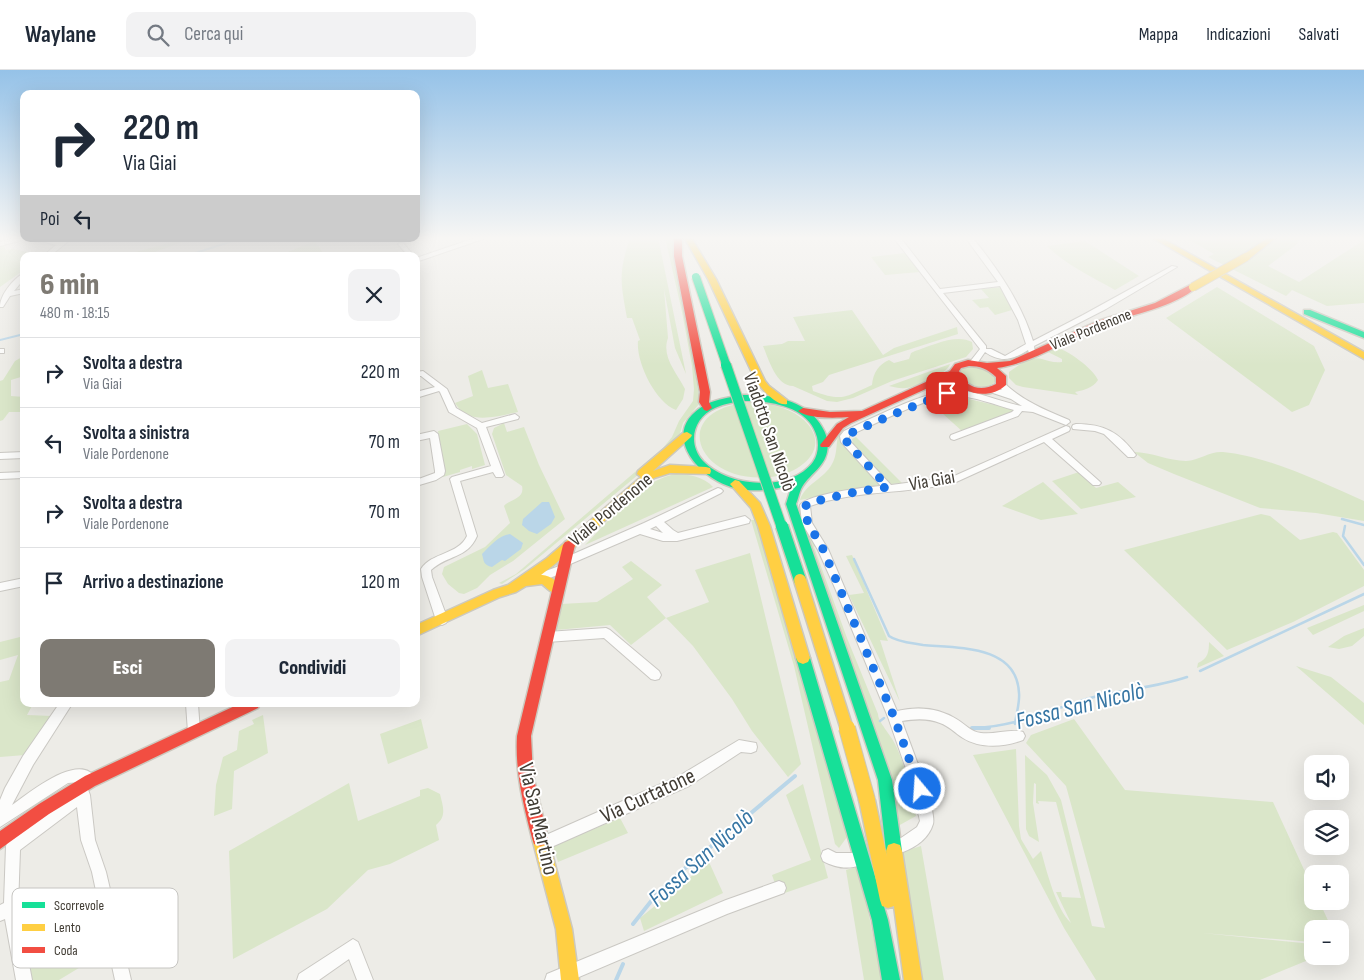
<!DOCTYPE html>
<html lang="it">
<head>
<meta charset="utf-8">
<style>
  :root { --surface:#fff; --page:#f2f2f3; --text:#1f2937; --muted:#747a83; --line:#e0e1e3; --accent:#7e7a73 }
  body { margin:0; font-family:"Sofia Sans Condensed",sans-serif; background:var(--page); color:var(--text); height:100vh; display:flex; flex-direction:column; font-size:19px; white-space:nowrap }
  * { box-sizing:border-box; margin:0 }
  p { font-size:16px; color:var(--muted) }
  .icon { flex:none; width:28px; height:28px; fill:none; stroke:currentColor; stroke-width:2; stroke-linecap:round; stroke-linejoin:round }
  .map { position:relative; flex:1; overflow:hidden }
  .side { position:absolute; left:20px; top:182px; width:400px; height:455px; display:flex; flex-direction:column; background:var(--surface); border-radius:10px; box-shadow:0 5px 20px #0002 }
  .side>* { flex:none }
  .guide { position:absolute; left:20px; top:20px; width:400px; height:152px; border-radius:10px; box-shadow:0 5px 20px #0002; background:#fff; color:var(--text); overflow:hidden }
  .tools { position:absolute; left:1304px; top:685px; display:grid; gap:10px }
  .tools a { display:grid; place-items:center; width:45px; height:45px; border-radius:10px; background:var(--surface); box-shadow:0 5px 20px #0002; font-size:25px }
  .pin { position:absolute; display:grid; place-items:center; width:42px; height:42px; color:#fff; margin:-21px; border-radius:10px; box-shadow:0 2px 8px #0006 }
  .me { position:absolute; width:55px; margin:-28px; rotate:342deg; stroke-linejoin:round; filter:drop-shadow(0 0 4px #0008) }
  .turn { display:flex; align-items:center; gap:18px; height:105px; padding:0 20px; font-size:22px }
  .turn .icon { width:65px; height:65px; stroke-width:2.5 }
  .turn b { display:block; font-size:35px; line-height:42px }
  .then { display:flex; align-items:center; height:48px; padding:0 20px; background:#0003; gap:10px; font-size:19px }
  .round { display:grid; place-items:center; flex:none; width:52px; height:52px; border-radius:10px; background:var(--page) }
  .overview { display:flex; align-items:center; justify-content:space-between; height:85px; padding:0 20px }
  h1 { font-size:30px; font-weight:800; line-height:38px; color:var(--accent) }
  .primary-button { display:flex; gap:10px; margin-top:auto; padding:10px 20px }
  .primary-button a { flex:1; height:58px; border-radius:10px; background:var(--accent); color:#fff; font-size:20px; font-weight:800; line-height:58px; text-align:center }
  .primary-button a+a { background:var(--page); color:var(--text) }
  ul { padding:0; list-style:none }
  li { display:flex; align-items:center; gap:15px; height:70px; padding:0 20px; border-top:1px solid var(--line) }
  li div { flex:1 }
  li b { display:block; font-size:19px }
  li em { font-style:normal }
  header { display:flex; align-items:center; gap:30px; box-sizing:border-box; height:70px; padding:0 25px; background:var(--surface); border-bottom:1px solid var(--line) }
  header strong { font-size:24px }
  nav { display:flex; gap:28px; margin-inline-start:auto; font-size:18px }
  .search { width:350px; height:45px; background:var(--page); display:flex; align-items:center; gap:12px; box-sizing:border-box; padding:0 18px; border-radius:10px; color:var(--muted); font-size:19px }
  .map>svg:first-child { display:block }
  .green { fill:#dae6c9 }
  .water { fill:#bad6e8 }
  .lines { fill:none; stroke-linecap:round; stroke-linejoin:round }
  .stream-far2 { stroke:#bad6e8; stroke-width:2 }
  .stream-far1 { stroke:#bad6e8; stroke-width:2.5 }
  .stream { stroke:#bad6e8; stroke-width:4 }
  .street-casing { stroke:#cac8c3; stroke-width:2 }
  .fast-casing { stroke:#ccc9bf; stroke-width:3 }
  .slow-casing { stroke:#ccc9bf; stroke-width:3 }
  .jam-casing { stroke:#ccc9bf; stroke-width:3 }
  .street { fill:#fcfcfb; fill-rule:evenodd }
  .fast { fill:#16e098; fill-rule:evenodd }
  .slow { fill:#ffcf43; fill-rule:evenodd }
  .jam { fill:#f24e42; fill-rule:evenodd }
  .fast-bridge-far2-casing { stroke:#cec7b6; stroke-width:10; stroke-linecap:butt }
  .fast-bridge-far1-casing { stroke:#cec7b6; stroke-width:12; stroke-linecap:butt }
  .fast-bridge-casing { stroke:#cec7b6; stroke-width:15; stroke-linecap:butt }
  .slow-bridge-far2-casing { stroke:#cec7b6; stroke-width:10; stroke-linecap:butt }
  .slow-bridge-far1-casing { stroke:#cec7b6; stroke-width:15; stroke-linecap:butt }
  .slow-bridge-casing { stroke:#cec7b6; stroke-width:18; stroke-linecap:butt }
  .fast-bridge-far2 { stroke:#16e098; stroke-width:8 }
  .fast-bridge-far1 { stroke:#16e098; stroke-width:10 }
  .fast-bridge { stroke:#16e098; stroke-width:12 }
  .slow-bridge-far2 { stroke:#ffcf43; stroke-width:8 }
  .slow-bridge-far1 { stroke:#ffcf43; stroke-width:12 }
  .slow-bridge { stroke:#ffcf43; stroke-width:16 }
  .route { stroke:#1a73e8; stroke-width:9; stroke-dasharray:0 16.2 }
  .labels { text-anchor:middle; dominant-baseline:central; stroke-width:4; stroke-linejoin:round; paint-order:stroke }
  .far-street-label { font-size:16px; fill:#423d35; stroke:#fff }
  .street-label { font-size:19px; fill:#423d35; stroke:#fff }
  .near-street-label { font-size:22px; fill:#423d35; stroke:#fff }
  .near-water-label { font-size:24px; font-style:italic; fill:#3776a4; stroke:#fff }
  .key { fill:#fff; stroke:#c6c5c2; stroke-width:1 }
  .key-label { font-size:14px; fill:#423d35 }
</style>
</head>
<body>
<header>
<strong>Waylane</strong>
<div class="search"><svg class="icon" aria-label="search" viewBox="0 0 24 24"><circle cx="10" cy="10" r="6"/><path d="M15 15l6 6"/></svg>Cerca qui</div>
<nav><a>Mappa</a><a>Indicazioni</a><a>Salvati</a></nav>
</header>
<div class="map">
<svg width="1364" height="910" viewBox="0 0 1364 910">
  <rect width="100%" height="100%" fill="#edece7"/>
  <path class="green" d="M 658,167 L 686,304 L 675,278 L 664,219 L 668,268 C 661,287 677,303 685,319 L 683,329 L 676,340 C 655,332 636,292 638,271 L 640,270 L 632,248 L 627,248 C 621,214 618,205 629,171 L 635,168 Z
    M 665,167 L 674,167 L 700,333 L 683,353 L 679,367 L 675,374 L 525,499 L 502,514 L 499,513 L 516,504 L 663,378 L 672,367 L 679,351 L 693,331 L 694,319 L 692,296 L 682,242 Z
    M 1184,167 C 1199,167 1209,174 1223,167 L 1301,167 L 1296,175 L 1268,196 L 1299,212 L 1364,170 L 1364,233 L 1327,236 L 1292,220 L 1286,226 L 1208,187 L 1214,184 Z
    M 183,169 L 192,169 L 143,186 L 121,186 Z
    M 315,171 L 325,186 L 278,186 Z
    M 1085,171 L 1139,206 L 1115,220 C 1092,207 1066,195 1047,176 Z
    M 0,174 L 3,174 L 6,180 L 13,179 L 41,185 L 24,186 L 24,200 L 0,217 Z
    M 905,183 L 920,202 L 885,205 L 871,187 Z
    M 1002,217 L 1012,240 L 995,245 L 988,237 L 980,238 L 972,230 L 989,228 L 981,219 Z
    M 1217,217 L 1314,276 L 1325,300 L 1309,335 L 1292,342 L 1166,248 Z
    M 852,240 L 883,285 L 894,278 L 957,257 L 958,264 L 829,305 L 823,312 L 812,316 L 813,321 C 843,332 845,327 872,315 C 873,303 879,294 889,290 L 894,293 L 909,289 L 911,283 L 915,281 C 931,276 956,263 972,272 L 973,279 L 966,287 L 892,311 L 853,328 L 837,332 L 827,331 L 793,316 C 776,316 769,290 763,276 L 782,274 L 788,271 L 805,271 L 793,247 Z
    M 1056,277 C 1067,280 1093,298 1098,310 C 1093,318 1084,320 1075,322 L 1078,325 L 1023,317 L 1016,315 L 1009,308 L 1009,302 C 1018,296 1030,285 1042,289 C 1049,291 1054,293 1062,292 L 1062,289 L 1048,282 Z
    M 24,286 L 24,306 L 11,310 L 11,326 L 24,327 L 24,342 L 9,342 L 3,350 L 0,351 L 0,311 L 3,310 L 15,291 Z
    M 950,294 C 948,304 916,317 906,318 C 900,319 895,317 889,316 Z
    M 968,296 L 978,296 L 995,304 L 995,312 C 985,321 970,316 961,308 L 961,300 Z
    M 482,300 L 488,318 L 508,314 L 518,342 C 497,346 468,356 455,333 L 473,326 L 468,306 Z
    M 956,326 L 1016,340 L 963,362 L 932,334 Z
    M 754,332 C 772,334 790,338 804,350 C 834,379 798,405 769,407 C 695,414 666,337 754,332 Z
    M 504,353 L 507,362 L 524,357 L 539,395 L 565,449 L 513,491 L 490,505 L 477,518 L 464,524 L 459,523 L 448,514 L 442,504 L 444,497 L 485,477 L 510,453 L 504,436 C 510,429 525,429 522,416 L 506,405 L 492,364 L 494,358 Z
    M 467,354 L 477,364 L 485,395 L 472,399 L 472,396 L 460,400 L 460,402 L 443,407 L 438,361 Z
    M 838,366 L 879,412 L 879,415 L 800,430 C 805,414 824,409 832,394 C 837,386 836,375 838,366 Z
    M 856,367 L 902,413 L 891,414 L 853,374 L 852,369 Z
    M 1134,382 C 1151,382 1169,391 1186,391 C 1200,390 1210,381 1223,382 C 1268,386 1323,413 1364,431 L 1364,451 L 1316,443 L 1260,438 L 1174,404 L 1148,393 Z
    M 1079,402 L 1096,418 L 1118,412 L 1136,427 L 1081,439 L 1052,411 Z
    M 676,404 C 689,404 704,407 713,417 L 585,475 C 609,451 642,409 676,404 Z
    M 1043,412 L 1078,444 L 1041,450 L 1002,436 Z
    M 799,438 L 817,474 L 814,477 L 847,568 L 878,644 C 878,652 891,665 895,674 C 906,696 911,722 916,746 L 898,756 Z
    M 1261,444 L 1270,446 L 1300,470 L 1333,462 L 1337,463 L 1364,500 L 1364,516 L 1293,552 L 1227,580 L 1124,480 Z
    M 751,450 L 756,450 L 847,767 L 839,778 L 835,774 L 794,596 Z
    M 750,483 L 801,694 L 788,707 L 752,661 L 732,629 L 693,576 L 666,548 L 631,575 L 610,555 L 556,560 L 561,534 L 597,532 L 633,509 L 622,497 L 631,491 L 662,515 L 647,527 L 666,548 L 709,532 L 695,500 Z
    M 852,485 L 888,571 L 880,570 L 900,632 L 849,525 L 864,523 L 846,486 Z
    M 1364,535 L 1364,541 L 1313,565 L 1307,558 Z
    M 1364,558 L 1364,566 L 1352,576 L 1339,579 L 1328,577 L 1344,566 Z
    M 24,566 L 24,634 L 33,634 L 27,645 L 52,646 L 25,685 L 0,687 L 0,612 L 9,610 L 18,585 L 0,590 L 0,572 Z
    M 1209,572 L 1224,586 L 1197,598 L 1198,593 C 1208,589 1209,581 1209,572 Z
    M 1296,596 L 1331,607 L 1364,633 L 1364,655 Z
    M 263,645 L 268,683 L 234,701 L 232,739 L 214,746 L 216,715 L 223,687 L 237,680 L 239,661 L 254,654 L 252,650 Z
    M 421,649 L 428,678 L 388,694 L 380,664 Z
    M 1074,649 L 1125,720 L 1273,732 L 1312,817 L 1312,831 L 1319,831 L 1332,859 L 1312,859 L 1312,872 L 1202,863 L 1312,874 L 1312,886 L 1318,886 L 1260,910 L 1096,910 L 1064,858 L 973,685 L 1016,679 L 1019,756 L 1021,769 L 1033,789 L 1041,781 C 1047,802 1056,839 1071,853 L 1056,822 L 1061,822 L 1062,827 L 1081,828 L 1056,732 L 1038,731 L 1039,734 L 1036,733 L 1036,714 L 1034,713 L 1033,733 L 1039,772 L 1029,766 L 1026,759 L 1025,685 L 1047,705 L 1061,730 L 1092,856 L 1105,858 L 1066,716 L 1026,673 L 1031,665 Z
    M 349,713 L 358,751 L 420,726 L 420,720 L 428,718 L 440,724 C 443,737 447,746 436,755 L 439,770 L 390,794 L 368,800 L 327,839 L 233,889 L 229,781 Z
    M 803,714 L 828,808 L 779,825 L 772,805 L 811,790 L 786,725 Z
    M 620,748 L 628,763 L 558,792 L 553,776 Z
    M 921,776 L 944,910 L 921,910 L 902,782 Z
    M 709,792 L 723,823 L 644,861 L 640,848 Z
    M 859,796 L 882,910 L 864,910 L 846,800 Z
    M 94,830 L 107,881 L 59,910 L 32,910 L 25,869 Z"/>
  <path class="water" d="M 542,432 L 549,432 L 555,447 L 551,454 L 537,464 L 529,461 L 522,455 L 523,449 Z
    M 510,464 L 523,473 L 521,479 L 505,491 L 502,490 L 492,497 C 483,495 484,491 482,484 C 490,476 498,466 510,464 Z"/>
  <g class="lines">
    <path class="stream-far2" d="M 186,186 L 239,169
      M 0,270 L 24,264"/>
    <path class="stream-far1" d="M 1342,449 L 1364,455
      M 1345,456 L 1343,466 L 1364,495
      M 854,489 L 889,566 C 897,572 912,573 923,575 C 958,578 1017,575 1019,623 C 1020,633 1016,644 1015,654
      M 1200,601 L 1364,524
      M 880,651 L 884,648
      M 972,658 C 1015,657 1050,640 1090,628 C 1122,619 1155,618 1187,607"/>
    <path class="stream" d="M 972,658 L 989,658
      M 633,854 L 656,825 L 683,800 L 795,706
      M 616,910 L 623,894"/>
    <defs>
      <path id="street" d="M 19,167 L 27,169 L 0,176 L 0,172 Z
        M 478,167 L 489,167 L 416,192 L 416,188 Z
        M 893,167 L 900,167 L 940,219 L 998,212 L 965,167 L 972,167 C 997,198 1021,232 1033,271 L 1083,245 L 1172,196 L 1177,197 L 1106,239 L 1034,276 L 1035,283 L 1029,283 L 1028,280 C 1012,290 1001,293 985,282 L 976,295 L 973,295 L 969,293 L 980,279 ZM 1000,216 L 1018,250 L 1026,274 L 1005,286 L 991,279 L 986,279 L 986,276 L 943,223 Z
        M 35,169 L 46,169 L 60,172 L 64,169 L 71,169 L 50,186 L 43,186 L 56,175 Z
        M 399,173 L 403,173 L 414,186 L 408,186 L 398,174 Z
        M 24,203 L 24,209 L 14,221 L 24,219 L 24,223 L 10,226 L 3,237 L 0,237 C 0,225 13,209 24,203 Z
        M 0,279 L 4,279 L 4,283 L 0,283 Z
        M 423,301 L 447,319 L 456,338 L 482,353 L 515,344 L 519,347 L 518,349 L 486,357 L 504,405 L 502,407 L 496,407 L 493,402 L 460,411 L 477,466 C 467,489 447,485 431,500 L 432,507 L 448,550 L 446,553 L 442,555 L 438,553 L 436,550 L 422,507 L 421,499 C 432,482 458,485 467,466 L 450,409 L 452,407 L 491,396 L 477,358 L 449,342 L 440,322 L 439,321 L 416,328 L 416,322 L 435,317 L 421,306 L 416,306 L 416,302 Z
        M 998,313 L 1004,313 C 1023,331 1045,340 1069,350 L 1070,352 L 1066,355 L 1033,342 L 1022,341 L 1018,346 L 954,370 L 951,369 L 950,367 L 951,365 L 1012,342 L 1014,340 C 995,335 974,326 954,326 C 928,326 876,354 850,365 L 848,369 L 891,415 L 952,407 L 1066,356 L 1069,357 L 1070,359 L 1069,361 L 1052,369 L 1099,411 L 1101,413 L 1099,415 L 1093,415 L 1044,372 L 954,413 C 906,424 856,420 810,436 L 812,453 L 828,479 L 897,641 C 918,636 940,638 958,650 C 966,655 971,662 981,663 C 994,665 1012,658 1023,662 L 1025,666 L 1023,670 C 1005,677 980,679 963,668 C 955,663 949,656 940,653 C 928,648 914,649 902,651 C 908,669 937,739 933,754 C 929,768 916,777 903,782 L 898,780 L 896,775 L 898,770 L 917,757 L 920,751 L 913,719 L 888,647 L 835,518 L 818,480 L 802,453 L 800,435 C 808,424 866,417 881,416 L 841,372 L 840,366 L 844,361 C 871,349 927,320 955,320 C 978,321 1000,332 1022,336 L 1011,329 L 990,322 L 990,318 L 1002,320 L 997,315 Z
        M 1076,354 C 1104,354 1119,362 1136,385 L 1134,387 L 1128,387 L 1104,364 L 1095,361 L 1073,359 L 1072,357 L 1073,355 Z
        M 434,361 L 438,364 L 445,401 L 444,405 L 436,410 L 416,416 L 416,410 L 435,403 L 435,401 L 430,368 L 416,371 L 416,365 Z
        M 24,382 L 24,388 L 0,389 L 0,383 Z
        M 24,402 L 24,408 L 0,409 L 0,403 Z
        M 718,418 L 721,419 L 723,421 L 721,423 L 664,452 L 673,460 L 678,463 L 745,446 L 750,450 L 749,453 L 677,471 L 663,471 L 640,464 L 568,495 L 569,498 L 568,501 L 539,512 L 535,511 L 534,508 L 535,505 L 562,495 L 561,492 L 562,489 L 644,453 ZM 656,456 L 663,463 L 650,459 Z
        M 24,508 L 24,516 L 0,521 L 0,513 Z
        M 606,558 L 610,560 L 659,601 L 661,605 L 659,609 L 655,610 L 651,609 L 604,568 L 547,572 L 543,570 L 541,567 L 543,564 L 547,562 Z
        M 59,634 L 72,634 L 33,695 L 12,735 C 29,723 83,678 97,711 L 95,716 L 90,717 L 79,712 L 68,713 L 0,757 L 0,730 L 5,718 L 23,686 Z
        M 186,634 L 198,634 L 200,662 L 198,666 L 194,668 L 190,666 L 188,662 Z
        M 739,670 L 756,673 L 757,677 L 756,681 L 751,683 L 741,682 L 689,716 L 547,779 L 542,781 L 537,779 L 535,774 L 537,769 L 679,706 Z
        M 82,715 L 87,717 L 90,725 L 95,770 L 106,802 L 131,910 L 115,910 L 92,802 L 81,770 L 77,737 L 20,780 L 18,837 L 32,910 L 16,910 L 5,849 L 0,851 L 0,835 L 4,833 L 6,776 L 8,771 L 75,722 L 77,717 Z
        M 828,779 L 836,783 L 855,783 L 860,785 L 862,790 L 860,795 C 848,800 834,797 823,791 L 821,786 L 823,781 Z
        M 779,811 L 784,813 L 786,818 L 784,823 L 727,844 L 572,910 L 545,910 L 547,904 L 726,830 Z
        M 353,869 L 358,872 L 373,910 L 357,910 L 349,889 L 319,910 L 297,910 L 299,904 Z"/>
      <path id="fast" d="M 1304,240 L 1310,240 L 1364,262 L 1364,268 L 1304,244 Z
        M 740,325 C 769,324 806,329 822,357 C 827,365 829,373 827,382 C 824,398 808,405 801,419 C 799,424 798,429 796,434 L 892,710 L 902,781 L 900,787 L 894,789 L 888,787 L 886,781 L 878,710 L 786,434 L 792,415 C 773,420 751,423 731,417 C 695,406 658,359 707,334 C 717,329 729,328 740,325 ZM 740,331 C 767,330 809,335 817,367 C 819,375 818,385 813,392 C 790,423 728,417 703,391 C 687,373 693,348 715,338 C 723,334 732,333 740,331 Z
        M 803,582 L 808,584 L 810,588 L 888,850 L 900,910 L 882,910 L 872,850 L 796,588 L 798,584 Z"/>
      <path id="slow" d="M 684,167 L 691,167 L 716,209 L 765,311 L 769,316 L 787,330 L 787,334 C 776,336 763,320 756,311 L 708,209 Z
        M 1151,167 L 1160,167 L 1364,282 L 1364,289 Z
        M 1269,167 L 1277,167 L 1249,189 L 1243,189 L 1243,185 Z
        M 687,362 L 692,365 L 691,367 L 653,401 L 670,395 L 706,397 L 710,398 L 711,401 L 710,404 L 670,403 L 654,408 L 555,494 L 541,505 C 549,504 560,513 564,520 L 562,523 C 554,526 548,519 542,514 L 526,516 L 516,522 L 500,527 L 416,566 L 416,555 L 493,520 L 508,515 L 547,488 L 641,407 L 637,404 L 638,401 L 683,363 Z
        M 735,410 L 739,411 L 760,433 L 770,456 L 810,588 L 808,592 L 803,594 L 798,592 L 796,588 L 758,456 L 751,438 L 730,414 Z
        M 867,723 L 872,725 L 875,730 L 887,787 L 886,781 L 888,775 L 894,773 L 900,775 L 902,781 L 922,910 L 904,910 L 894,836 L 888,838 L 882,836 L 880,830 L 859,730 L 862,725 Z
        M 540,760 L 546,762 L 548,768 L 572,859 L 579,910 L 561,910 L 556,859 L 532,768 L 534,762 Z"/>
      <path id="jam" d="M 674,167 L 682,167 L 682,186 L 710,322 L 709,332 L 712,338 L 707,341 L 704,340 L 699,332 L 700,322 L 674,186 Z
        M 1190,215 L 1197,217 C 1175,237 1132,244 1104,255 C 1068,268 1035,293 997,298 L 1006,306 L 1006,315 C 990,330 962,325 952,307 L 851,353 L 843,358 L 829,377 L 821,377 L 820,375 L 837,354 L 849,347 C 836,348 808,349 798,341 L 803,338 L 830,342 L 862,341 L 950,301 L 955,294 L 968,290 L 987,293 L 1010,291 L 1098,251 L 1155,233 ZM 969,296 C 980,296 988,299 996,307 L 996,314 C 981,322 965,318 959,301 L 961,298 Z
        M 569,471 L 573,472 L 575,475 L 531,666 L 533,705 L 548,768 L 546,774 L 540,776 L 534,774 L 532,768 C 523,734 515,701 517,666 L 563,475 L 565,472 Z
        M 239,634 L 260,634 L 258,638 L 95,716 L 49,744 L 0,779 L 0,761 L 39,734 L 85,706 Z"/>
    </defs>
    <use href="#street" class="street-casing"/>
    <use href="#fast" class="fast-casing"/>
    <use href="#slow" class="slow-casing"/>
    <use href="#jam" class="jam-casing"/>
    <use href="#street" class="street"/>
    <use href="#fast" class="fast"/>
    <use href="#slow" class="slow"/>
    <use href="#jam" class="jam"/>
    <defs>
      <path id="fast-bridge-far2" d="M 696,207 L 727,297"/>
      <path id="fast-bridge-far1" d="M 726,295 L 782,458"/>
      <path id="fast-bridge" d="M 782,456 L 800,510"/>
      <path id="slow-bridge-far2" d="M 1193,217 L 1246,187"/>
      <path id="slow-bridge-far1" d="M 800,510 L 847,659"/>
      <path id="slow-bridge" d="M 847,658 L 867,730"/>
    </defs>
    <use href="#fast-bridge-far2" class="fast-bridge-far2-casing"/>
    <use href="#fast-bridge-far1" class="fast-bridge-far1-casing"/>
    <use href="#fast-bridge" class="fast-bridge-casing"/>
    <use href="#slow-bridge-far2" class="slow-bridge-far2-casing"/>
    <use href="#slow-bridge-far1" class="slow-bridge-far1-casing"/>
    <use href="#slow-bridge" class="slow-bridge-casing"/>
    <use href="#fast-bridge-far2" class="fast-bridge-far2"/>
    <use href="#fast-bridge-far1" class="fast-bridge-far1"/>
    <use href="#fast-bridge" class="fast-bridge"/>
    <use href="#slow-bridge-far2" class="slow-bridge-far2"/>
    <use href="#slow-bridge-far1" class="slow-bridge-far1"/>
    <use href="#slow-bridge" class="slow-bridge"/>
  </g>
  <linearGradient id="sky" x2="0" y2="1"><stop stop-color="#95c2e8"/><stop offset="0.57" stop-color="#f7f6f4"/><stop offset="1" stop-color="#f7f6f4" stop-opacity="0"/></linearGradient>
  <rect width="1364" height="295" fill="url(#sky)"/>
  <g class="lines">
    <path class="route" d="M 920,719 L 894,647 L 823,479 L 808,453 L 804,438 L 808,433 L 855,422 L 888,417 L 848,374 L 844,366 L 894,344 L 947,323"/>
  </g>
  <g class="labels">
    <g class="far-street-label">
      <text transform="translate(1091 260) rotate(-22)">Viale Pordenone</text>
    </g>
    <g class="street-label">
      <text transform="translate(769 362) rotate(71)">Viadotto San Nicolò</text>
      <text transform="translate(932 411) rotate(-10)">Via Giai</text>
      <text transform="translate(611 440) rotate(-40)">Viale Pordenone</text>
    </g>
    <g class="near-street-label">
      <text transform="translate(648 726) rotate(-25)">Via Curtatone</text>
      <text transform="translate(538 749) rotate(77)">Via San Martino</text>
    </g>
    <g class="near-water-label">
      <text transform="translate(1080 636) rotate(-14)">Fossa San Nicolò</text>
      <text transform="translate(701 788) rotate(-42)">Fossa San Nicolò</text>
    </g>
  </g>
  <rect x="12" y="818" width="166" height="80" rx="8" class="key"/>
  <rect x="22" y="832" width="23" height="6" fill="#16e098"/>
  <rect x="22" y="854" width="23" height="7" fill="#ffcf43"/>
  <rect x="22" y="877" width="23" height="6" fill="#f24e42"/>
  <g class="key-label">
    <text x="54" y="840">Scorrevole</text>
    <text x="54" y="862">Lento</text>
    <text x="54" y="885">Coda</text>
  </g>
</svg>
<div class="tools">
<a><svg class="icon" aria-label="sound" viewBox="0 0 24 24"><path d="M4 9h4l5-4v14l-5-4H4zM17 9q2 3 0 6"/></svg></a>
<a><svg class="icon" aria-label="layers" viewBox="0 0 24 24"><path d="M12 4l9 5-9 5-9-5zM3 14l9 5 9-5"/></svg></a>
<a>+</a>
<a>−</a>
</div>
<div class="pin" style="left:947px;top:323px;background:#d93025"><svg class="icon" aria-label="arrive" viewBox="0 0 24 24"><path d="M6 21V4h12l-3 4 3 4H6"/></svg></div>
<svg class="me" style="left:920px;top:719px" viewBox="-20 -20 40 40"><circle r="17" fill="#1a73e8" stroke="#fff" stroke-width="3"/><path d="M0-11L8 9 0 5-8 9z" fill="#fff"/></svg>
<div class="guide">
<div class="turn"><svg class="icon" aria-label="right" viewBox="0 0 24 24"><path d="M7 20v-9h11M14 6l5 5-5 5"/></svg><div><b>220 m</b>Via Giai</div></div>
<div class="then">Poi<svg class="icon" aria-label="left" viewBox="0 0 24 24"><path d="M17 20v-9H6M10 6l-5 5 5 5"/></svg></div>
</div>
<section class="side">
<div class="overview"><div><h1>6 min</h1><p>480 m · 18:15</p></div><a class="round"><svg class="icon" aria-label="close" viewBox="0 0 24 24"><path d="M6 6l12 12M18 6L6 18"/></svg></a></div>
<ul>
<li><svg class="icon" aria-label="right" viewBox="0 0 24 24"><path d="M7 20v-9h11M14 6l5 5-5 5"/></svg><div><b>Svolta a destra</b><p>Via Giai</p></div><em>220 m</em></li>
<li><svg class="icon" aria-label="left" viewBox="0 0 24 24"><path d="M17 20v-9H6M10 6l-5 5 5 5"/></svg><div><b>Svolta a sinistra</b><p>Viale Pordenone</p></div><em>70 m</em></li>
<li><svg class="icon" aria-label="right" viewBox="0 0 24 24"><path d="M7 20v-9h11M14 6l5 5-5 5"/></svg><div><b>Svolta a destra</b><p>Viale Pordenone</p></div><em>70 m</em></li>
<li><svg class="icon" aria-label="arrive" viewBox="0 0 24 24"><path d="M6 21V4h12l-3 4 3 4H6"/></svg><div><b>Arrivo a destinazione</b></div><em>120 m</em></li>
</ul>
<div class="primary-button"><a>Esci</a><a>Condividi</a></div>
</section>
</div>
</body>
</html>
